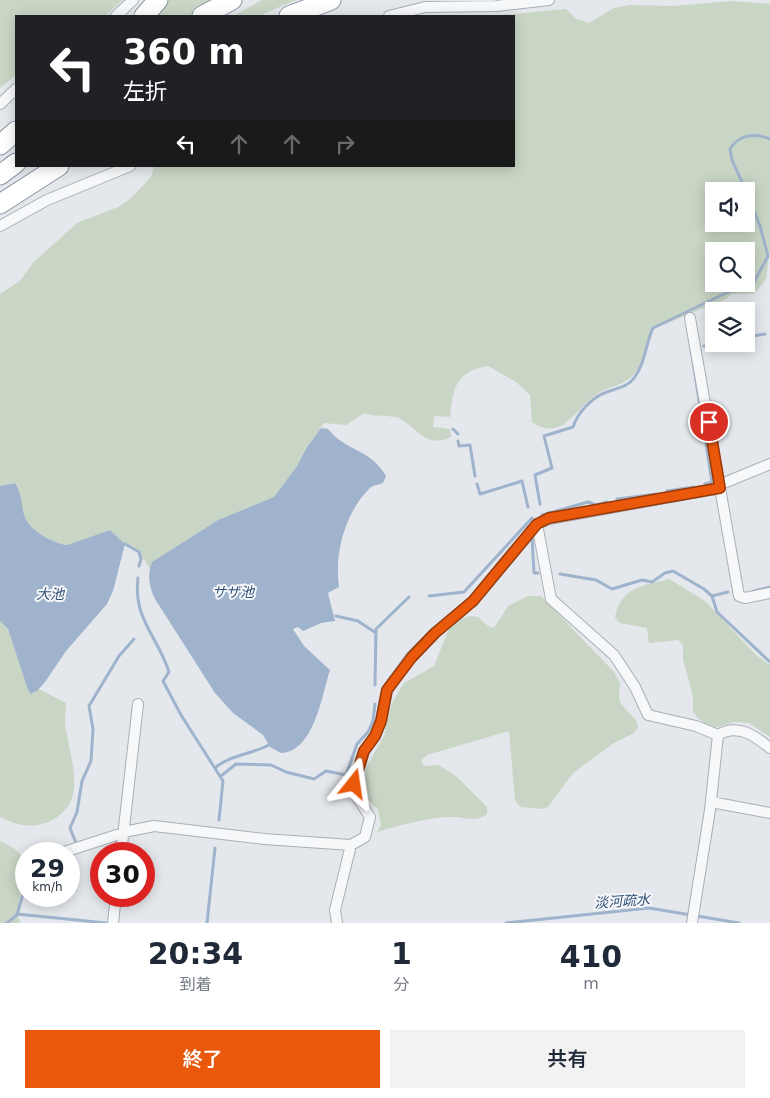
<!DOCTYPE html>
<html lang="ja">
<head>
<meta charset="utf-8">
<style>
  :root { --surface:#fff; --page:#f2f2f3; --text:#1f2937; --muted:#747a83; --accent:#ea580c }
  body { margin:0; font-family:"DejaVu Sans","Noto Sans JP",sans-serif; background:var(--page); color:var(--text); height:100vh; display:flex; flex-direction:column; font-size:19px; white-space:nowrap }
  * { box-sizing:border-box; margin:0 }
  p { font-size:16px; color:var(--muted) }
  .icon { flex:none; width:28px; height:28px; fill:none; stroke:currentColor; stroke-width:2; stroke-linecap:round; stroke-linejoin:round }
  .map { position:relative; height:923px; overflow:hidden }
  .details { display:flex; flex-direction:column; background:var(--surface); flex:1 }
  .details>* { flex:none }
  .banner { position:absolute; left:15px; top:15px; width:500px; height:152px; border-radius:0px; box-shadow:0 2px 12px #0003; background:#202124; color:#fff; overflow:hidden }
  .buttons { position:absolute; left:705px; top:182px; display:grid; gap:10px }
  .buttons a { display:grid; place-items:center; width:50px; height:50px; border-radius:0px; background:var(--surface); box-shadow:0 2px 12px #0003; font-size:25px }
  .speed { position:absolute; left:15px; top:842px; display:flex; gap:10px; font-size:25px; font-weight:700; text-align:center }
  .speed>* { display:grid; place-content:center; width:65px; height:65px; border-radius:50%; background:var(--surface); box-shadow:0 2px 12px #0003; line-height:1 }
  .speed small { font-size:12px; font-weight:400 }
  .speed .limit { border:8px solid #d22; background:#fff; color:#111 }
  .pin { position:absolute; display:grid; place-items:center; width:42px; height:42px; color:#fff; margin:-21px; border:2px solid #fff; border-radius:50%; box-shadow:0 1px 5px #0007 }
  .me { position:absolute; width:55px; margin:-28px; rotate:15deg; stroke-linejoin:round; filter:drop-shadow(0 0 4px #0008) }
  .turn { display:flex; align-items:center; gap:18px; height:105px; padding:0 25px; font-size:22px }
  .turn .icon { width:65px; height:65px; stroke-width:2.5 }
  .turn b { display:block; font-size:35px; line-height:42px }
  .lanes { display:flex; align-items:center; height:48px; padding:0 25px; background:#0003; justify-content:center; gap:25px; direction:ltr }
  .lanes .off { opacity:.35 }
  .eta { display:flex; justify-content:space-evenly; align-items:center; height:85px; text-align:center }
  .eta b { font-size:30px; font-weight:600; line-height:35px }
  .cta { display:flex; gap:10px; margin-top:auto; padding:10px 25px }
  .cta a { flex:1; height:58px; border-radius:0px; background:var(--accent); color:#fff; font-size:20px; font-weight:600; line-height:58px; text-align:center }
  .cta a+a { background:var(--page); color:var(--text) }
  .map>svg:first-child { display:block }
  .green { fill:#c9d6c5; fill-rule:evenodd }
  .water { fill:#9fb4cc }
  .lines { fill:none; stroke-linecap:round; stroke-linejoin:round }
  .stream { stroke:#9fb4cc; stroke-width:3 }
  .minor-casing { stroke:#a9aeb7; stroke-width:12 }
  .motorway-casing { stroke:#8b94a3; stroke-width:21 }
  .minor { stroke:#f7f8fa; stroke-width:10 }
  .motorway { stroke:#fff; stroke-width:19 }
  .route-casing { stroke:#983908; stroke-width:12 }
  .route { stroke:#ea580c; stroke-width:9 }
  .labels { text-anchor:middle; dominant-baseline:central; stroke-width:4; stroke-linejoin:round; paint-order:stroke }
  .water-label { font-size:14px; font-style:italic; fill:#34527a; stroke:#f4f6f9 }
</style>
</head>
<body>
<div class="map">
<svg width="770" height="923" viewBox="0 0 770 923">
  <rect width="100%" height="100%" fill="#e4e7ec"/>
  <path class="green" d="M 0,0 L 123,0 L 105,16 L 16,16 L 16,75 L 0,88 Z
    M 168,0 L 220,0 L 191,16 L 155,16 Z
    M 262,0 L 296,0 L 259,16 L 233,16 Z
    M 732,1 L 770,4 L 770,249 L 766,279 L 754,294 L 732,294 L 726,299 L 653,329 C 646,344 645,361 634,374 C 624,386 609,386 597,394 C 575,408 563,443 532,422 L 530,395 L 516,382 L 488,366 C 456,371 453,388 450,417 L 434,416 L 433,427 L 450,429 L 451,437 C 423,451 414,421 395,417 C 384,415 375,417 364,413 L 346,425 L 324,423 L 307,447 L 297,466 L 274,497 L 218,520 L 152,562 L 150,569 L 138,550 L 125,544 L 110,530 L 67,545 C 54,544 29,530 25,517 C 20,504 24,498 15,483 L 0,486 L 0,294 L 20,281 L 33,263 L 77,223 L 118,207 L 130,199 L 151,177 L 154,166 L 514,166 L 514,16 L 492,16 L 566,9 L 576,19 L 589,23 L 614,8 L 629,5 L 673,6 ZM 714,191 L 746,191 L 746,224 L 714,224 ZM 714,251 L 746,251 L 746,284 L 714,284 Z
    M 669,579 L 705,601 L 757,656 L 770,665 L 770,737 L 749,723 L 735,722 L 715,728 L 708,726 L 697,717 L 693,711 L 693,697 L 683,659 L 683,645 L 678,640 L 649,643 L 647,628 L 619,623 L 615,617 C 621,587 643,586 669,579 Z
    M 528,596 L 541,596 L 614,672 L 620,683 L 619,698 L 621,704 L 636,720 L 638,727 L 634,733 L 614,743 L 573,773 L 548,807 L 542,809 L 520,807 L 515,800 L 509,731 L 427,755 L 421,760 L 424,766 L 439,765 L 457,777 L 487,807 L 487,814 C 476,823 466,817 453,817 C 429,817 400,825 377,832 L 381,825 L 378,810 L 363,794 L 367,766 L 385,734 L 385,725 L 392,703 L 404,683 L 434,666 L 448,631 L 457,620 L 471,616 L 478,617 L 488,626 L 494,628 L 508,606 Z
    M 0,621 L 8,629 L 29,692 L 33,694 L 39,689 L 66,703 C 66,712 64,720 66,730 C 71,763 89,804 48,822 C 30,829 16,825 0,817 Z
    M 0,841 C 52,864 8,889 20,923 L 0,923 Z"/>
  <path class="water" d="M 321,428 L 328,429 C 345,451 371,449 386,476 L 383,483 C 379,485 372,485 369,489 C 345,513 334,554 339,587 L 328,593 L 335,621 L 321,623 L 303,631 L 298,627 L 293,629 L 304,646 L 330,670 C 322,695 314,752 281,753 L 270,747 L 263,735 L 233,713 L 215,693 L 155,599 C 149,587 147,575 152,562 L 218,520 L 274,497 L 297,466 L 307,447 Z
    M 15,483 C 24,498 20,504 25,517 C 29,530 54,544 67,545 L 110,530 L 125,544 L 113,591 L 107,604 L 66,651 L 45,682 L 37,691 L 31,694 L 28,690 L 8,629 L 0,621 L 0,486 Z"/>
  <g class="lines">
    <path class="stream" d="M 746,191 L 732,160 L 730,149 C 739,134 755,133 770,139
      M 746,337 L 765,334
      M 704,346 L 715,344
      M 691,349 L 712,482 L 705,484
      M 453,429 L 458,434
      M 458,441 L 459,446 L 470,445 L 475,476
      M 477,484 L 480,494 L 522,481 L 528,507
      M 667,491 L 694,487
      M 617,499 L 657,494
      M 540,504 L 535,475 L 552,468 L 544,436 L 573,427 C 578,412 592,397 607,392 C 617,388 628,387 634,378 C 646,362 645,345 653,328 L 728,292 L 751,288 L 768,256 L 760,226 L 746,192
      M 542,515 L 588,502 L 596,505 L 607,502
      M 532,537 L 534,573 L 538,573
      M 125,544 L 139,552 L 141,559 L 139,566
      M 560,574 L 596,580 L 612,589 L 642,580 L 652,582 L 665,573 L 673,571 L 704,589 L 712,596 L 717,612 L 770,662
      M 138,578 C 133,620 158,636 169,672 L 163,681 L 181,715 L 223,781 L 219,820
      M 754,591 L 770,587
      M 429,596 L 464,592 L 532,518
      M 712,596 L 728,592
      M 336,616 L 358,621 L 376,633
      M 375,685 L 376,629 L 409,597
      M 216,767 C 231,755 252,754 269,745
      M 221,776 L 236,764 L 271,765 L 286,772 L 314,779 L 326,771 L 346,775 L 357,744 L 368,732 L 373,721 L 375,704
      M 76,843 L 70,828 L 77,812 L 82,781 L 91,761 L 93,729 L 89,706 L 119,656 L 134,639
      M 17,914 L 106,923
      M 7,923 L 17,915 L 26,883
      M 207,923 L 215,848
      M 506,923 L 649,908 L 739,923"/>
    <defs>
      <path id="minor" d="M 116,16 L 133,0
        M 389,16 L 425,7 L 496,6 L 549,0
        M 0,104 L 16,89
        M 0,226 L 47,200 L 130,166
        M 690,318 L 739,596 L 745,598 L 770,593
        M 719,485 L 770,464
        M 537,524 L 551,599 L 614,655 L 635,687 L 648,715 L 696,726 L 718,735
        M 718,735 C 738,723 755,736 770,748
        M 711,802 L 770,813
        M 58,854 L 129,831 L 154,826 L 264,839 L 351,845 L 365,837 L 370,817 L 357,797 L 354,784 L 364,751 L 375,736 L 381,721 L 387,690 L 411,657 L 435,633 L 473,601 L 537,524 L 549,519 L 720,488
        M 121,854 L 138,704
        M 113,923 L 116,896
        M 337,923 L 335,910 L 351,845
        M 692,923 L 710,810 L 718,735"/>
      <path id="motorway" d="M 144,16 L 158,0
        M 202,16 L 232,0
        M 289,16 L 331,0
        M 0,145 L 16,131
        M 0,175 L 16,163
        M 0,204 L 59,166"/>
    </defs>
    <use href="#minor" class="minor-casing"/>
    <use href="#motorway" class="motorway-casing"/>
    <use href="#minor" class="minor"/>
    <use href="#motorway" class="motorway"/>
  </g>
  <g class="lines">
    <defs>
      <path id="route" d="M 354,784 L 364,751 L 375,736 L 381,721 L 387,690 L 412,657 L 435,633 L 473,601 L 537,524 L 549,518 L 720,488 L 709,422"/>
    </defs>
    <use href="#route" class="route-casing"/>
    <use href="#route" class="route"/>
  </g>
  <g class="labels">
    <g class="water-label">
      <text x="233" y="592">サザ池</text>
      <text x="50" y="594">大池</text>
      <text transform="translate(622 901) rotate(-4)">淡河疏水</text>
    </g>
  </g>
</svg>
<div class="buttons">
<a><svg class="icon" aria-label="sound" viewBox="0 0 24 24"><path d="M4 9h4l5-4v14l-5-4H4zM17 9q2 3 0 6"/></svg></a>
<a><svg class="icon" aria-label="search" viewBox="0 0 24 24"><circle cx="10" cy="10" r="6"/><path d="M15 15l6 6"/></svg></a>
<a><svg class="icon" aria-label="layers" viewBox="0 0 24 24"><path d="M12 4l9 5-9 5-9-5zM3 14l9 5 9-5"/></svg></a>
</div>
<div class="speed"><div>29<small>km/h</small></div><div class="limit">30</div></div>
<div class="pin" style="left:709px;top:422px;background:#d93025"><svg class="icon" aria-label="arrive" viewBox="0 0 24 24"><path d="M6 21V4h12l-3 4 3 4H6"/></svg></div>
<svg class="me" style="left:354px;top:784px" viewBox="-20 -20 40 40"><path d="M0-17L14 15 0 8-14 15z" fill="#ea580c" stroke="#fff" stroke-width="4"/></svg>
<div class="banner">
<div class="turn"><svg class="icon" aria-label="left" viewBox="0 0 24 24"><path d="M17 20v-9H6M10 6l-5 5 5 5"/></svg><div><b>360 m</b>左折</div></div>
<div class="lanes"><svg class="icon" aria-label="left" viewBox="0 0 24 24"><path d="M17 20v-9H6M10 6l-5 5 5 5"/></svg><svg class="icon off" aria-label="ahead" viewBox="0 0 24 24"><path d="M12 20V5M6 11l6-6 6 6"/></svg><svg class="icon off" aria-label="ahead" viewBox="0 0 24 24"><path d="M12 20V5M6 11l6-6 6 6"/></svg><svg class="icon off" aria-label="right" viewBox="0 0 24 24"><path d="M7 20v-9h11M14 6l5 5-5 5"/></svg></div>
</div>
</div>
<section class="details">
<div class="eta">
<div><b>20:34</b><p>到着</p></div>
<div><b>1</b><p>分</p></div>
<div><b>410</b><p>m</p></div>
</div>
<div class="cta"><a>終了</a><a>共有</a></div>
</section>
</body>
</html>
